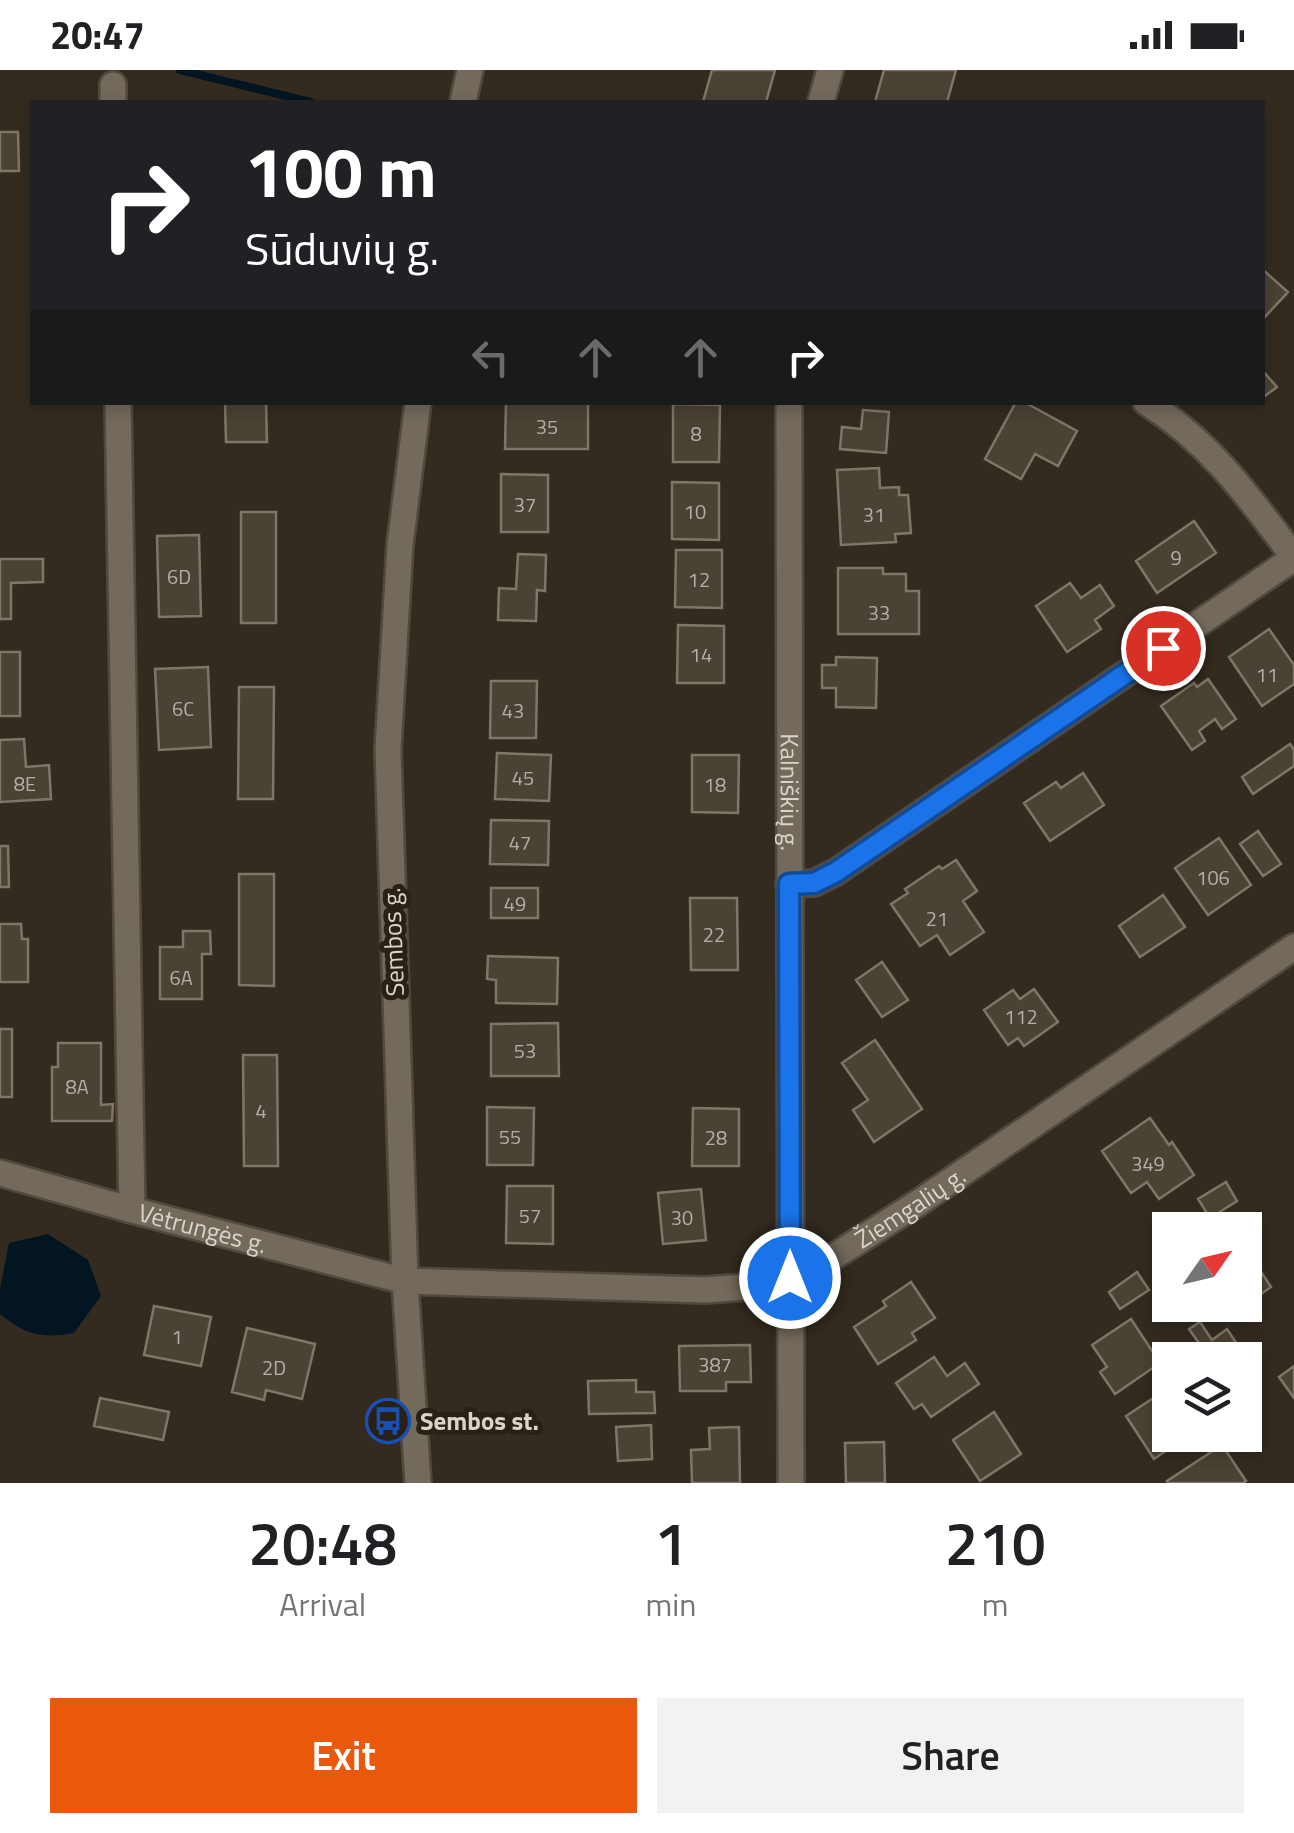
<!DOCTYPE html>
<html lang="en">
<head>
<meta charset="utf-8">
<style>
  :root { --surface:#fff; --page:#f2f2f2; --text:#202124; --muted:#757577; --accent:#ea580c }
  body { margin:0; font-family:"Titillium Web",sans-serif; background:var(--page); color:var(--text); height:100vh; display:flex; flex-direction:column; font-size:38px; white-space:nowrap }
  * { box-sizing:border-box; margin:0 }
  p { font-size:32px; color:var(--muted) }
  .icon { flex:none; width:55px; height:55px; fill:none; stroke:currentColor; stroke-width:2; stroke-linecap:round; stroke-linejoin:round }
  .map { position:relative; height:1413px; overflow:hidden }
  .side { display:flex; flex-direction:column; background:var(--surface); flex:1 }
  .side>* { flex:none }
  .hud { position:absolute; left:30px; top:30px; width:1235px; height:305px; border-radius:0px; box-shadow:0 5px 15px #0003; background:#202124; color:#fff; overflow:hidden }
  .needle { width:65px; rotate:56deg }
  .fabs { position:absolute; left:1152px; top:1142px; display:grid; gap:20px }
  .fabs a { display:grid; place-items:center; width:110px; height:110px; border-radius:0px; background:var(--surface); box-shadow:0 5px 15px #0003; font-size:50px }
  .pin { position:absolute; display:grid; place-items:center; width:85px; height:85px; color:#fff; margin:-42px; border:5px solid #fff; border-radius:50%; box-shadow:0 2px 10px #0007 }
  .me { position:absolute; width:110px; margin:-55px; rotate:0deg; stroke-linejoin:round; filter:drop-shadow(0 0 8px #0008) }
  .turn { display:flex; align-items:center; gap:35px; height:210px; padding:0 50px; font-size:45px }
  .turn .icon { width:130px; height:130px; stroke-width:2.5 }
  .turn b { display:block; font-size:70px; line-height:85px }
  .lanes { display:flex; align-items:center; height:95px; padding:0 50px; background:#0003; justify-content:center; gap:50px; direction:ltr }
  .lanes .off { opacity:.35 }
  .eta { display:flex; justify-content:space-evenly; align-items:center; height:170px; text-align:center }
  .eta b { font-size:60px; font-weight:600; line-height:70px }
  .button { display:flex; gap:20px; margin-top:auto; padding:20px 50px }
  .button a { flex:1; height:115px; border-radius:0px; background:var(--accent); color:#fff; font-size:40px; font-weight:600; line-height:115px; text-align:center }
  .button a+a { background:var(--page); color:var(--text) }
  .status { display:flex; justify-content:space-between; align-items:center; height:70px; padding:0 50px; background:var(--surface); direction:ltr }
  .status svg { height:28px; fill:currentColor }
  .map>svg:first-child { display:block }
  .water { fill:#021520 }
  .lines { fill:none; stroke-linecap:round; stroke-linejoin:round }
  .stream { stroke:#021520; stroke-width:8 }
  .building { fill:#4a4234; stroke:#7f7667; stroke-width:2.5 }
  .street-casing { stroke:#50493f; stroke-width:30 }
  .street { stroke:#736a5c; stroke-width:25 }
  .route-casing { stroke:#114b97; stroke-width:25 }
  .route { stroke:#1a73e8; stroke-width:18 }
  .labels { text-anchor:middle; dominant-baseline:central; stroke-width:10; stroke-linejoin:round; paint-order:stroke }
  .number-label { font-size:20px; fill:#b5b0a6 }
  .street-label { font-size:25px; fill:#d9d4cc; stroke:#292115 }
  .poi-label { font-size:25px; font-weight:bold; fill:#d9d4cc; stroke:#292115; text-anchor:start }
</style>
</head>
<body>
<div class="status"><b>20:47</b><svg viewBox="0 0 49 12"><path d="M0 12V9h3v3zM5 12V6h3v6zM10 12V3h3v9zM15 12V0h3v12zM26 1h20v11H26zM47 4h2v5h-2z"/></svg></div>
<div class="map">
<svg width="1294" height="1413" viewBox="0 0 1294 1413">
  <rect width="100%" height="100%" fill="#332b1f"/>
  <path class="water" d="M 48,1164 L 88,1190 L 101,1226 L 74,1263 C 42,1269 25,1265 0,1244 L 0,1219 L 9,1173 Z"/>
  <g class="lines">
    <path class="stream" d="M 180,0 L 310,32"/>
  </g>
  <path class="building" d="M 712,0 L 775,0 L 766,32 L 703,32 Z
    M 884,0 L 956,0 L 947,32 L 875,32 Z
    M 0,62 L 18,62 L 19,101 L 0,101 Z
    M 1262,199 L 1288,222 L 1262,250 Z
    M 1262,300 L 1277,317 L 1262,328 Z
    M 225,332 L 266,332 L 267,372 L 226,372 Z
    M 506,332 L 588,332 L 588,379 L 505,379 Z
    M 1016,332 L 1024,332 L 1077,361 L 1058,396 L 1035,384 L 1021,409 L 985,389 Z
    M 673,334 L 720,335 L 719,392 L 673,392 Z
    M 863,340 L 889,342 L 886,383 L 840,379 L 842,357 L 861,359 Z
    M 879,398 L 880,418 L 899,417 L 899,425 L 908,425 L 911,463 L 895,464 L 896,472 L 841,475 L 837,400 Z
    M 501,404 L 548,405 L 548,462 L 501,462 Z
    M 672,412 L 719,413 L 719,470 L 672,469 Z
    M 241,442 L 276,442 L 276,553 L 241,553 Z
    M 1194,451 L 1216,483 L 1157,523 L 1136,491 Z
    M 199,465 L 201,546 L 159,547 L 157,466 Z
    M 676,480 L 722,480 L 722,538 L 675,537 Z
    M 518,484 L 546,485 L 545,521 L 537,520 L 536,551 L 498,550 L 499,518 L 516,519 Z
    M 0,489 L 43,489 L 43,512 L 11,513 L 11,549 L 0,549 Z
    M 838,498 L 883,498 L 883,504 L 906,504 L 906,521 L 919,521 L 919,564 L 838,564 Z
    M 1070,513 L 1081,528 L 1100,515 L 1114,536 L 1095,550 L 1101,559 L 1067,582 L 1036,536 Z
    M 678,555 L 724,556 L 724,613 L 677,613 Z
    M 1269,559 L 1294,595 L 1294,614 L 1262,636 L 1229,587 Z
    M 0,582 L 20,582 L 20,646 L 0,646 Z
    M 836,587 L 877,588 L 876,638 L 836,637 L 836,618 L 822,618 L 822,595 L 836,595 Z
    M 208,597 L 211,677 L 159,680 L 155,599 Z
    M 1208,609 L 1236,649 L 1222,659 L 1215,649 L 1199,661 L 1205,671 L 1192,680 L 1161,636 L 1194,613 L 1197,617 Z
    M 491,611 L 537,611 L 536,668 L 490,668 Z
    M 239,617 L 274,617 L 273,729 L 238,729 Z
    M 24,669 L 26,697 L 49,695 L 51,729 L 0,732 L 0,670 Z
    M 1290,674 L 1294,680 L 1294,696 L 1253,724 L 1242,707 Z
    M 497,683 L 551,685 L 549,731 L 495,729 Z
    M 692,685 L 739,685 L 738,743 L 692,742 Z
    M 1083,703 L 1104,735 L 1050,771 L 1024,733 L 1056,712 L 1061,718 Z
    M 491,750 L 549,751 L 548,795 L 490,794 Z
    M 1258,761 L 1281,794 L 1263,806 L 1240,774 Z
    M 1219,768 L 1251,815 L 1208,845 L 1175,798 Z
    M 0,776 L 8,776 L 9,817 L 0,817 Z
    M 956,790 L 977,821 L 963,831 L 984,862 L 950,885 L 937,865 L 920,876 L 891,834 L 908,823 L 905,819 L 939,796 L 942,799 Z
    M 239,804 L 274,804 L 274,916 L 239,915 Z
    M 491,818 L 538,818 L 538,848 L 491,848 Z
    M 1163,825 L 1185,857 L 1140,887 L 1119,856 Z
    M 690,828 L 737,828 L 738,900 L 691,900 Z
    M 0,854 L 21,854 L 22,869 L 28,869 L 28,912 L 0,912 Z
    M 183,861 L 210,861 L 211,884 L 202,884 L 202,929 L 160,929 L 160,877 L 183,877 Z
    M 488,886 L 558,888 L 557,934 L 496,933 L 496,910 L 487,909 Z
    M 882,892 L 908,930 L 882,947 L 856,910 Z
    M 1034,919 L 1058,952 L 1024,976 L 1018,968 L 1008,975 L 984,940 L 1013,920 L 1020,929 Z
    M 558,953 L 559,1006 L 491,1006 L 491,954 Z
    M 0,959 L 12,959 L 12,1027 L 0,1027 Z
    M 875,970 L 922,1039 L 874,1072 L 853,1040 L 868,1030 L 842,993 Z
    M 58,973 L 101,973 L 101,1035 L 113,1034 L 112,1051 L 52,1051 L 52,997 L 58,997 Z
    M 243,985 L 277,985 L 278,1096 L 244,1096 Z
    M 487,1037 L 534,1038 L 533,1095 L 487,1095 Z
    M 693,1038 L 739,1039 L 739,1096 L 692,1096 Z
    M 1150,1048 L 1169,1075 L 1172,1072 L 1194,1105 L 1159,1129 L 1147,1112 L 1131,1123 L 1102,1081 Z
    M 1226,1112 L 1237,1131 L 1210,1148 L 1198,1129 Z
    M 507,1116 L 553,1116 L 553,1174 L 506,1173 Z
    M 701,1119 L 706,1170 L 663,1174 L 658,1123 Z
    M 1245,1177 L 1271,1217 L 1245,1235 Z
    M 1137,1202 L 1149,1220 L 1120,1239 L 1109,1222 Z
    M 911,1212 L 935,1248 L 912,1263 L 916,1270 L 878,1294 L 854,1257 L 886,1236 L 883,1231 Z
    M 154,1236 L 211,1247 L 201,1296 L 144,1285 Z
    M 1131,1249 L 1160,1293 L 1115,1324 L 1100,1302 L 1107,1297 L 1092,1275 Z
    M 1200,1252 L 1212,1270 L 1227,1259 L 1243,1283 L 1233,1290 L 1211,1290 L 1189,1259 Z
    M 247,1258 L 315,1274 L 302,1329 L 266,1320 L 264,1330 L 232,1322 Z
    M 750,1275 L 751,1312 L 726,1312 L 726,1321 L 680,1321 L 679,1276 Z
    M 934,1287 L 947,1306 L 965,1293 L 979,1314 L 931,1347 L 922,1334 L 914,1339 L 896,1313 Z
    M 1294,1296 L 1294,1328 L 1279,1307 Z
    M 636,1310 L 636,1322 L 654,1322 L 655,1343 L 589,1344 L 588,1311 Z
    M 1170,1317 L 1170,1365 L 1189,1365 L 1154,1389 L 1126,1346 Z
    M 100,1328 L 169,1342 L 163,1370 L 94,1356 Z
    M 994,1342 L 1021,1384 L 980,1411 L 953,1370 Z
    M 651,1355 L 652,1389 L 618,1391 L 616,1357 Z
    M 739,1357 L 740,1413 L 692,1413 L 691,1380 L 710,1379 L 709,1358 Z
    M 884,1372 L 885,1413 L 846,1413 L 845,1373 Z
    M 1222,1375 L 1246,1411 L 1243,1413 L 1168,1413 L 1167,1411 Z"/>
  <g class="lines">
    <defs>
      <g id="street">
        <path d="M 113,15 L 113,32"/>
        <path d="M 463,32 L 470,0"/>
        <path d="M 821,32 L 830,0"/>
        <path d="M 118,332 L 132,1140"/>
        <path id="s1" d="M 789,332 L 791,1413"/>
        <path d="M 1146,332 C 1211,373 1249,427 1294,487"/>
        <path d="M 789,814 L 814,813 L 836,802 L 1294,488"/>
        <path id="s2" d="M 0,1103 L 132,1140 L 405,1211 L 705,1220 L 745,1217 L 789,1208 L 819,1196 L 918,1133 L 1294,877"/>
        <path d="M 418,1413 L 405,1211 L 388,679 L 400,475 L 418,332"/>
      </g>
    </defs>
    <use href="#street" class="street-casing"/>
    <use href="#street" class="street"/>
  </g>
  <g class="lines">
    <defs>
      <path id="route" d="M 790,1208 L 789,814 L 814,813 L 836,802 L 1163,578"/>
    </defs>
    <use href="#route" class="route-casing"/>
    <use href="#route" class="route"/>
  </g>
  <defs>
    <symbol id="bus-ring" viewBox="-11 -11 22 22"><circle r="9.5" fill="#292115" stroke="#1a4fb4" stroke-width="1.5"/><path d="M-5-6H5V4H4V6H2V4H-2V6H-4V4H-5ZM-3.5-4V0h7V-4ZM-3.5 1.2v1.5H-2V1.2ZM2 1.2v1.5H3.5V1.2Z" fill="#1a4fb4"/></symbol>
  </defs>
  <g fill-rule="evenodd">
    <use href="#bus-ring" x="363" y="1326" width="50" height="50"/>
  </g>
  <g class="labels">
    <g class="number-label">
      <text x="547" y="356">35</text>
      <text x="696" y="363">8</text>
      <text x="525" y="434">37</text>
      <text x="695" y="441">10</text>
      <text x="874" y="444">31</text>
      <text x="1176" y="487">9</text>
      <text x="179" y="506">6D</text>
      <text x="699" y="509">12</text>
      <text x="879" y="542">33</text>
      <text x="701" y="584">14</text>
      <text x="1267" y="604">11</text>
      <text x="183" y="638">6C</text>
      <text x="513" y="640">43</text>
      <text x="523" y="707">45</text>
      <text x="25" y="713">8E</text>
      <text x="715" y="714">18</text>
      <text x="520" y="772">47</text>
      <text x="1213" y="807">106</text>
      <text x="515" y="833">49</text>
      <text x="937" y="848">21</text>
      <text x="714" y="864">22</text>
      <text x="181" y="907">6A</text>
      <text x="1021" y="946">112</text>
      <text x="525" y="980">53</text>
      <text x="77" y="1016">8A</text>
      <text x="261" y="1040">4</text>
      <text x="510" y="1066">55</text>
      <text x="716" y="1067">28</text>
      <text x="1148" y="1093">349</text>
      <text x="530" y="1145">57</text>
      <text x="682" y="1147">30</text>
      <text x="177" y="1266">1</text>
      <text x="715" y="1294">387</text>
      <text x="274" y="1297">2D</text>
    </g>
    <g class="street-label">
      <text stroke="none"><textPath href="#s1" startOffset="390">Kalniškių g.</textPath></text>
      <text transform="translate(393 872) rotate(-92)">Sembos g.</text>
      <text stroke="none"><textPath href="#s2" startOffset="945">Žiemgalių g.</textPath></text>
      <text stroke="none"><textPath href="#s2" startOffset="210">Vėtrungės g.</textPath></text>
    </g>
    <g class="poi-label">
      <text x="420" y="1351">Sembos st.</text>
    </g>
  </g>
</svg>
<div class="fabs">
<a><svg class="needle" viewBox="-14 -14 28 28"><path d="M0-13l5 13h-10z" fill="#e53935"/><path d="M0 13l5-13h-10z" fill="#757577"/></svg></a>
<a><svg class="icon" aria-label="layers" viewBox="0 0 24 24"><path d="M12 4l9 5-9 5-9-5zM3 14l9 5 9-5"/></svg></a>
</div>
<div class="pin" style="left:1163px;top:578px;background:#d93025"><svg class="icon" aria-label="arrive" viewBox="0 0 24 24"><path d="M6 21V4h12l-3 4 3 4H6"/></svg></div>
<svg class="me" style="left:790px;top:1208px" viewBox="-20 -20 40 40"><circle r="17" fill="#1a73e8" stroke="#fff" stroke-width="3"/><path d="M0-11L8 9 0 5-8 9z" fill="#fff"/></svg>
<div class="hud">
<div class="turn"><svg class="icon" aria-label="right" viewBox="0 0 24 24"><path d="M7 20v-9h11M14 6l5 5-5 5"/></svg><div><b>100 m</b>Sūduvių g.</div></div>
<div class="lanes"><svg class="icon off" aria-label="left" viewBox="0 0 24 24"><path d="M17 20v-9H6M10 6l-5 5 5 5"/></svg><svg class="icon off" aria-label="ahead" viewBox="0 0 24 24"><path d="M12 20V5M6 11l6-6 6 6"/></svg><svg class="icon off" aria-label="ahead" viewBox="0 0 24 24"><path d="M12 20V5M6 11l6-6 6 6"/></svg><svg class="icon" aria-label="right" viewBox="0 0 24 24"><path d="M7 20v-9h11M14 6l5 5-5 5"/></svg></div>
</div>
</div>
<section class="side">
<div class="eta">
<div><b>20:48</b><p>Arrival</p></div>
<div><b>1</b><p>min</p></div>
<div><b>210</b><p>m</p></div>
</div>
<div class="button"><a>Exit</a><a>Share</a></div>
</section>
</body>
</html>
